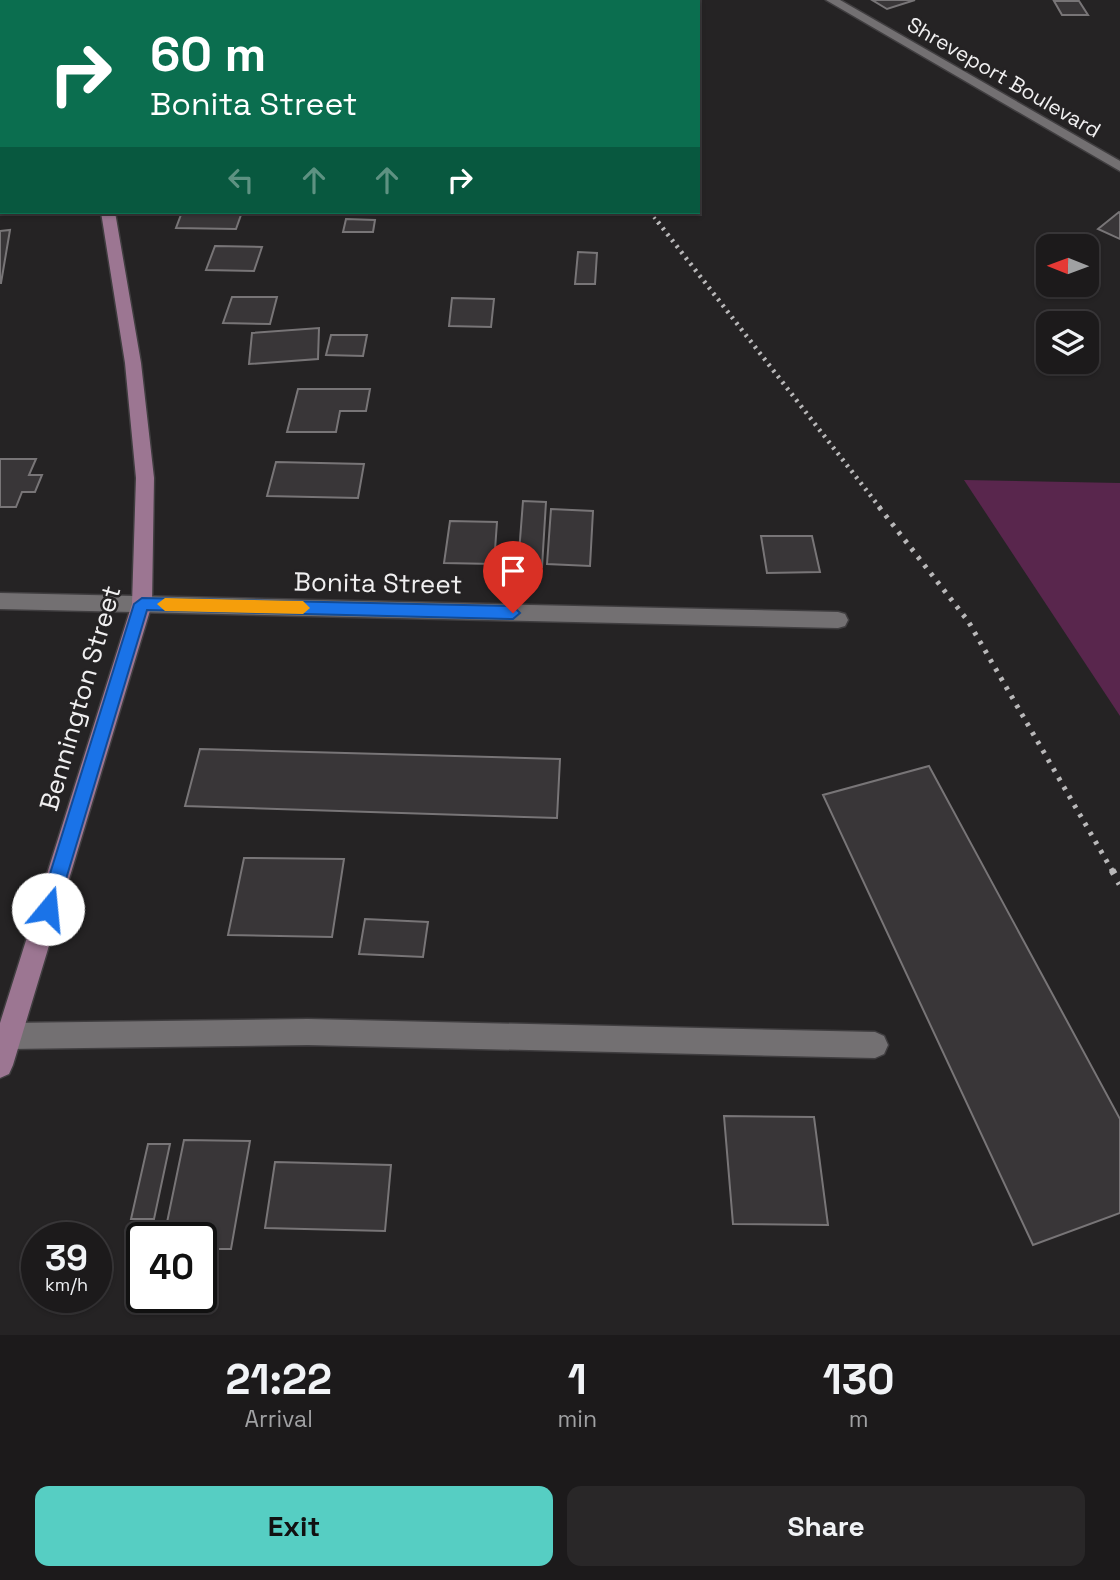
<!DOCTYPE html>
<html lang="en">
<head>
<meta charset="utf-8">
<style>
  :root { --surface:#1c1a1b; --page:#292728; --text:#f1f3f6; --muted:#a0a1a3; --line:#3a383a; --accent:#56cec3 }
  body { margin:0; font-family:"Space Grotesk",sans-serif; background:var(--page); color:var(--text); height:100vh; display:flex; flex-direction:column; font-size:26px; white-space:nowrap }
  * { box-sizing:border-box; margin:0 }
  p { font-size:23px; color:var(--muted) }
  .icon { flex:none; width:38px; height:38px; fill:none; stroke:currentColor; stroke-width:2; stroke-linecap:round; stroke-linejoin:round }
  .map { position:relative; height:1335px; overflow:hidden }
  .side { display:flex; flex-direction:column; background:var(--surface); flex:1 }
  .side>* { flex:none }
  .guide { position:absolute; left:0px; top:0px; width:700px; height:214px; box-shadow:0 2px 5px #0004,0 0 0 2px var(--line); background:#0b6e4f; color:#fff; overflow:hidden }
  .needle { width:46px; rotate:271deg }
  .buttons { position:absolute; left:1036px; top:234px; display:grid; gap:14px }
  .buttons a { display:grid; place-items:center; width:63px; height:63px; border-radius:14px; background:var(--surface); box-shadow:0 2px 5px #0004,0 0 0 2px var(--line); font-size:35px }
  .speed { position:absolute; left:21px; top:1222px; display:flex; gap:14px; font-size:35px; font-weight:700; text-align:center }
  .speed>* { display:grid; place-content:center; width:91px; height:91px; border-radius:50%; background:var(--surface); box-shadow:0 2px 5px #0004,0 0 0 2px var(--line); line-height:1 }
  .speed small { font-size:18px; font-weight:400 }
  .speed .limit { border:4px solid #111; border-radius:10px; background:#fff; color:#111 }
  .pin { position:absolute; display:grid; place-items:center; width:60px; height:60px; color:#fff; margin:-72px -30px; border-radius:50% 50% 50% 0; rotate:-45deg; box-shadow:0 0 7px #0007 }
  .pin .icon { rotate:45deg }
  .me { position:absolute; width:77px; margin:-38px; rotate:17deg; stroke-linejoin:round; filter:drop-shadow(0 0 5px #0008) }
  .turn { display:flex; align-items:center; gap:24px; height:147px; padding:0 35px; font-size:32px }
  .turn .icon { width:91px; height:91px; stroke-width:2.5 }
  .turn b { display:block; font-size:49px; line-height:60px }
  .lanes { display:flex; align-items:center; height:66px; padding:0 35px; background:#0003; justify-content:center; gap:35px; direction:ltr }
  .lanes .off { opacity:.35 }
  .eta { display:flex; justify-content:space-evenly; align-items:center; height:119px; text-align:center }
  .eta b { font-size:42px; font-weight:700; line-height:49px }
  .button { display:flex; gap:14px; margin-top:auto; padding:14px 35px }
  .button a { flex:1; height:80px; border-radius:14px; background:var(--accent); color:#111; font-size:28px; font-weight:700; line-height:80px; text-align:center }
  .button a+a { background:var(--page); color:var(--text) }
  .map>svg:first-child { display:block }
  .green { fill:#59264d }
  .building { fill:#393638; stroke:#787577; stroke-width:2 }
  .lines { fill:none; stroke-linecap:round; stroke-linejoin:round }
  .lane-casing { stroke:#403e40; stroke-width:3 }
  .street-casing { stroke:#403e40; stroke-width:3 }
  .secondary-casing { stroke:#403e40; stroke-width:3 }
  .lane { fill:#737072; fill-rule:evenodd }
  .street { fill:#737072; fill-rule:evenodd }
  .secondary { fill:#9c7692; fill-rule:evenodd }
  .rail-far3 { stroke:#b9b8b9; stroke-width:3.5; stroke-dasharray:2 4.5; stroke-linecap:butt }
  .rail-far2 { stroke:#b9b8b9; stroke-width:4.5; stroke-dasharray:2.5 5; stroke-linecap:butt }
  .rail-far1 { stroke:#b9b8b9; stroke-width:5; stroke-dasharray:3.5 7; stroke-linecap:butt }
  .rail { stroke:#b9b8b9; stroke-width:7; stroke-dasharray:4.5 9; stroke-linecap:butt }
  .route { fill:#1a73e8; stroke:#114b97; stroke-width:2 }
  .slow { fill:#f59e0b }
  .labels { text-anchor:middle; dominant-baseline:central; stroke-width:5; stroke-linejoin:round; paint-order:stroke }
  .far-street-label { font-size:21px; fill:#f0eff0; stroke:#252324 }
  .street-label { font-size:26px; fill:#f0eff0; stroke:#252324 }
</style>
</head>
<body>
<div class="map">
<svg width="1120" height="1335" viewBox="0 0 1120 1335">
  <rect width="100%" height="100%" fill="#252324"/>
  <path class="green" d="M 964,480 L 1120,483 L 1120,716 Z"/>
  <path class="building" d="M 872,0 L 915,0 L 887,9 Z
    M 1054,1 L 1079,1 L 1088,15 L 1062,15 Z
    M 182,212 L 242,212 L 236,229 L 176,228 Z
    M 1119,212 L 1120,213 L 1120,239 L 1098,229 Z
    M 346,219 L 375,220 L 373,232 L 343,232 Z
    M 10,230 L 1,283 L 0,283 L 0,231 Z
    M 215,246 L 262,247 L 254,271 L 206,270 Z
    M 578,252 L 597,253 L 595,284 L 575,284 Z
    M 232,297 L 277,297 L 270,324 L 223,323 Z
    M 452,298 L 494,299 L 491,327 L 449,326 Z
    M 319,328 L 318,359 L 249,364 L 252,333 Z
    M 331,335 L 367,335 L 363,356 L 326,355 Z
    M 298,389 L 370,389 L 366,411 L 340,411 L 336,432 L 287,432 Z
    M 0,459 L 36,459 L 29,475 L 42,475 L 35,492 L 22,492 L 16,507 L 0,507 Z
    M 276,462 L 364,464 L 358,498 L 267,496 Z
    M 523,501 L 546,502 L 542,567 L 518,566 Z
    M 551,509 L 593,511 L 590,566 L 547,564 Z
    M 450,521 L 497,522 L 494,564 L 444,563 Z
    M 761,536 L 812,536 L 820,572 L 767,573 Z
    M 200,749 L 560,759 L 557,818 L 185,806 Z
    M 929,766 L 1120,1119 L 1120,1213 L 1033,1245 L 823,795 Z
    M 244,858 L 344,859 L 332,937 L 228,935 Z
    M 365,919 L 428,922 L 423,957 L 359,954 Z
    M 724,1116 L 814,1117 L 828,1225 L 733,1224 Z
    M 184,1140 L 250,1141 L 231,1249 L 201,1249 L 201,1237 L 164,1237 Z
    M 148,1144 L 170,1144 L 154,1219 L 131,1219 Z
    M 275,1162 L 391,1165 L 385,1231 L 265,1228 Z"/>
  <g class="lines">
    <defs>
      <path id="lane" d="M 308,1019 L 875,1032 L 884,1036 L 888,1045 L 884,1054 L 875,1058 L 308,1045 L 9,1049 L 0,1045 L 0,1027 L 9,1023 Z"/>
      <path id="street" d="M 826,0 L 840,0 L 1120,161 L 1120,171 Z
        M 0,593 L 838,612 L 845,614 L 848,620 L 845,626 L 838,628 L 0,609 Z"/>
      <path id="secondary" d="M 65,0 L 77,0 L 77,2 L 65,2 Z
        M 101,212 L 115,212 L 141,363 L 154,478 L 152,604 L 13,1065 L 9,1074 L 0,1078 L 0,1023 L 132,604 L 136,478 L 125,363 Z"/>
    </defs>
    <use href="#lane" class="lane-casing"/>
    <use href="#street" class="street-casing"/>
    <use href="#secondary" class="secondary-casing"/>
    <use href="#lane" class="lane"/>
    <use href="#street" class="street"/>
    <use href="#secondary" class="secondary"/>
    <path class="rail-far3" d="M 465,0 L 467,2
      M 650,212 L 659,224"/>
    <path class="rail-far2" d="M 658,222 L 881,509"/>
    <path class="rail-far1" d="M 879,507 L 968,621 L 1113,872"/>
    <path class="rail" d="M 1112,870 L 1120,884"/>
  </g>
  <path class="route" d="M 142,598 L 513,606 L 520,613 L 513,619 L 147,610 L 57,909 L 55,915 L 48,918 L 41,915 L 39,909 L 134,604 Z"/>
  <path class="slow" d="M 165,598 L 303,601 L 310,608 L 303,614 L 165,611 L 157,604 Z"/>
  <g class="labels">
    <g class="far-street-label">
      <text transform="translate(1004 77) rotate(30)">Shreveport Boulevard</text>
    </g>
    <g class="street-label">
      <text transform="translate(378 583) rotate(1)">Bonita Street</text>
      <text transform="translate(80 698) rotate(-74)">Bennington Street</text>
    </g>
  </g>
</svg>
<div class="buttons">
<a><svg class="needle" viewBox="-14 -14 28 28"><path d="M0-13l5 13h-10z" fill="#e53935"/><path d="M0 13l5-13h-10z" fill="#a0a1a3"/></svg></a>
<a><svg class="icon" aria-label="layers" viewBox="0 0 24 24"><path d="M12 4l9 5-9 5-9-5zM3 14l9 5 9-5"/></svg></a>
</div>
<div class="speed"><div>39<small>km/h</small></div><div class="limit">40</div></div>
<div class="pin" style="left:513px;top:613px;background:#d93025"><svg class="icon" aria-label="arrive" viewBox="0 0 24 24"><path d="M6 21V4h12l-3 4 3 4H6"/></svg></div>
<svg class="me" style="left:48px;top:909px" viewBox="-20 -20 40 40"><circle r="19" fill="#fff"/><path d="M0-13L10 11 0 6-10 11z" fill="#1a73e8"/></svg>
<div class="guide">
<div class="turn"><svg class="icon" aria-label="right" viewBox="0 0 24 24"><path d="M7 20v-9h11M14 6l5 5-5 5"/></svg><div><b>60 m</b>Bonita Street</div></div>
<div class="lanes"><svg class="icon off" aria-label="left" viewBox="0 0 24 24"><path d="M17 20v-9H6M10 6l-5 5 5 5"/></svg><svg class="icon off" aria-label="ahead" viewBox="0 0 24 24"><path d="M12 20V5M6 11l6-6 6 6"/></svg><svg class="icon off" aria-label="ahead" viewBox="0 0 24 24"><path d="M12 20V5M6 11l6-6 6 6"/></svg><svg class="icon" aria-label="right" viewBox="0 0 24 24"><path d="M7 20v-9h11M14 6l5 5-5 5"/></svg></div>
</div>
</div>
<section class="side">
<div class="eta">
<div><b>21:22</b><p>Arrival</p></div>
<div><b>1</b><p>min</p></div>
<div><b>130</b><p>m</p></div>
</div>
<div class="button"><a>Exit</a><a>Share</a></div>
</section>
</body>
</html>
